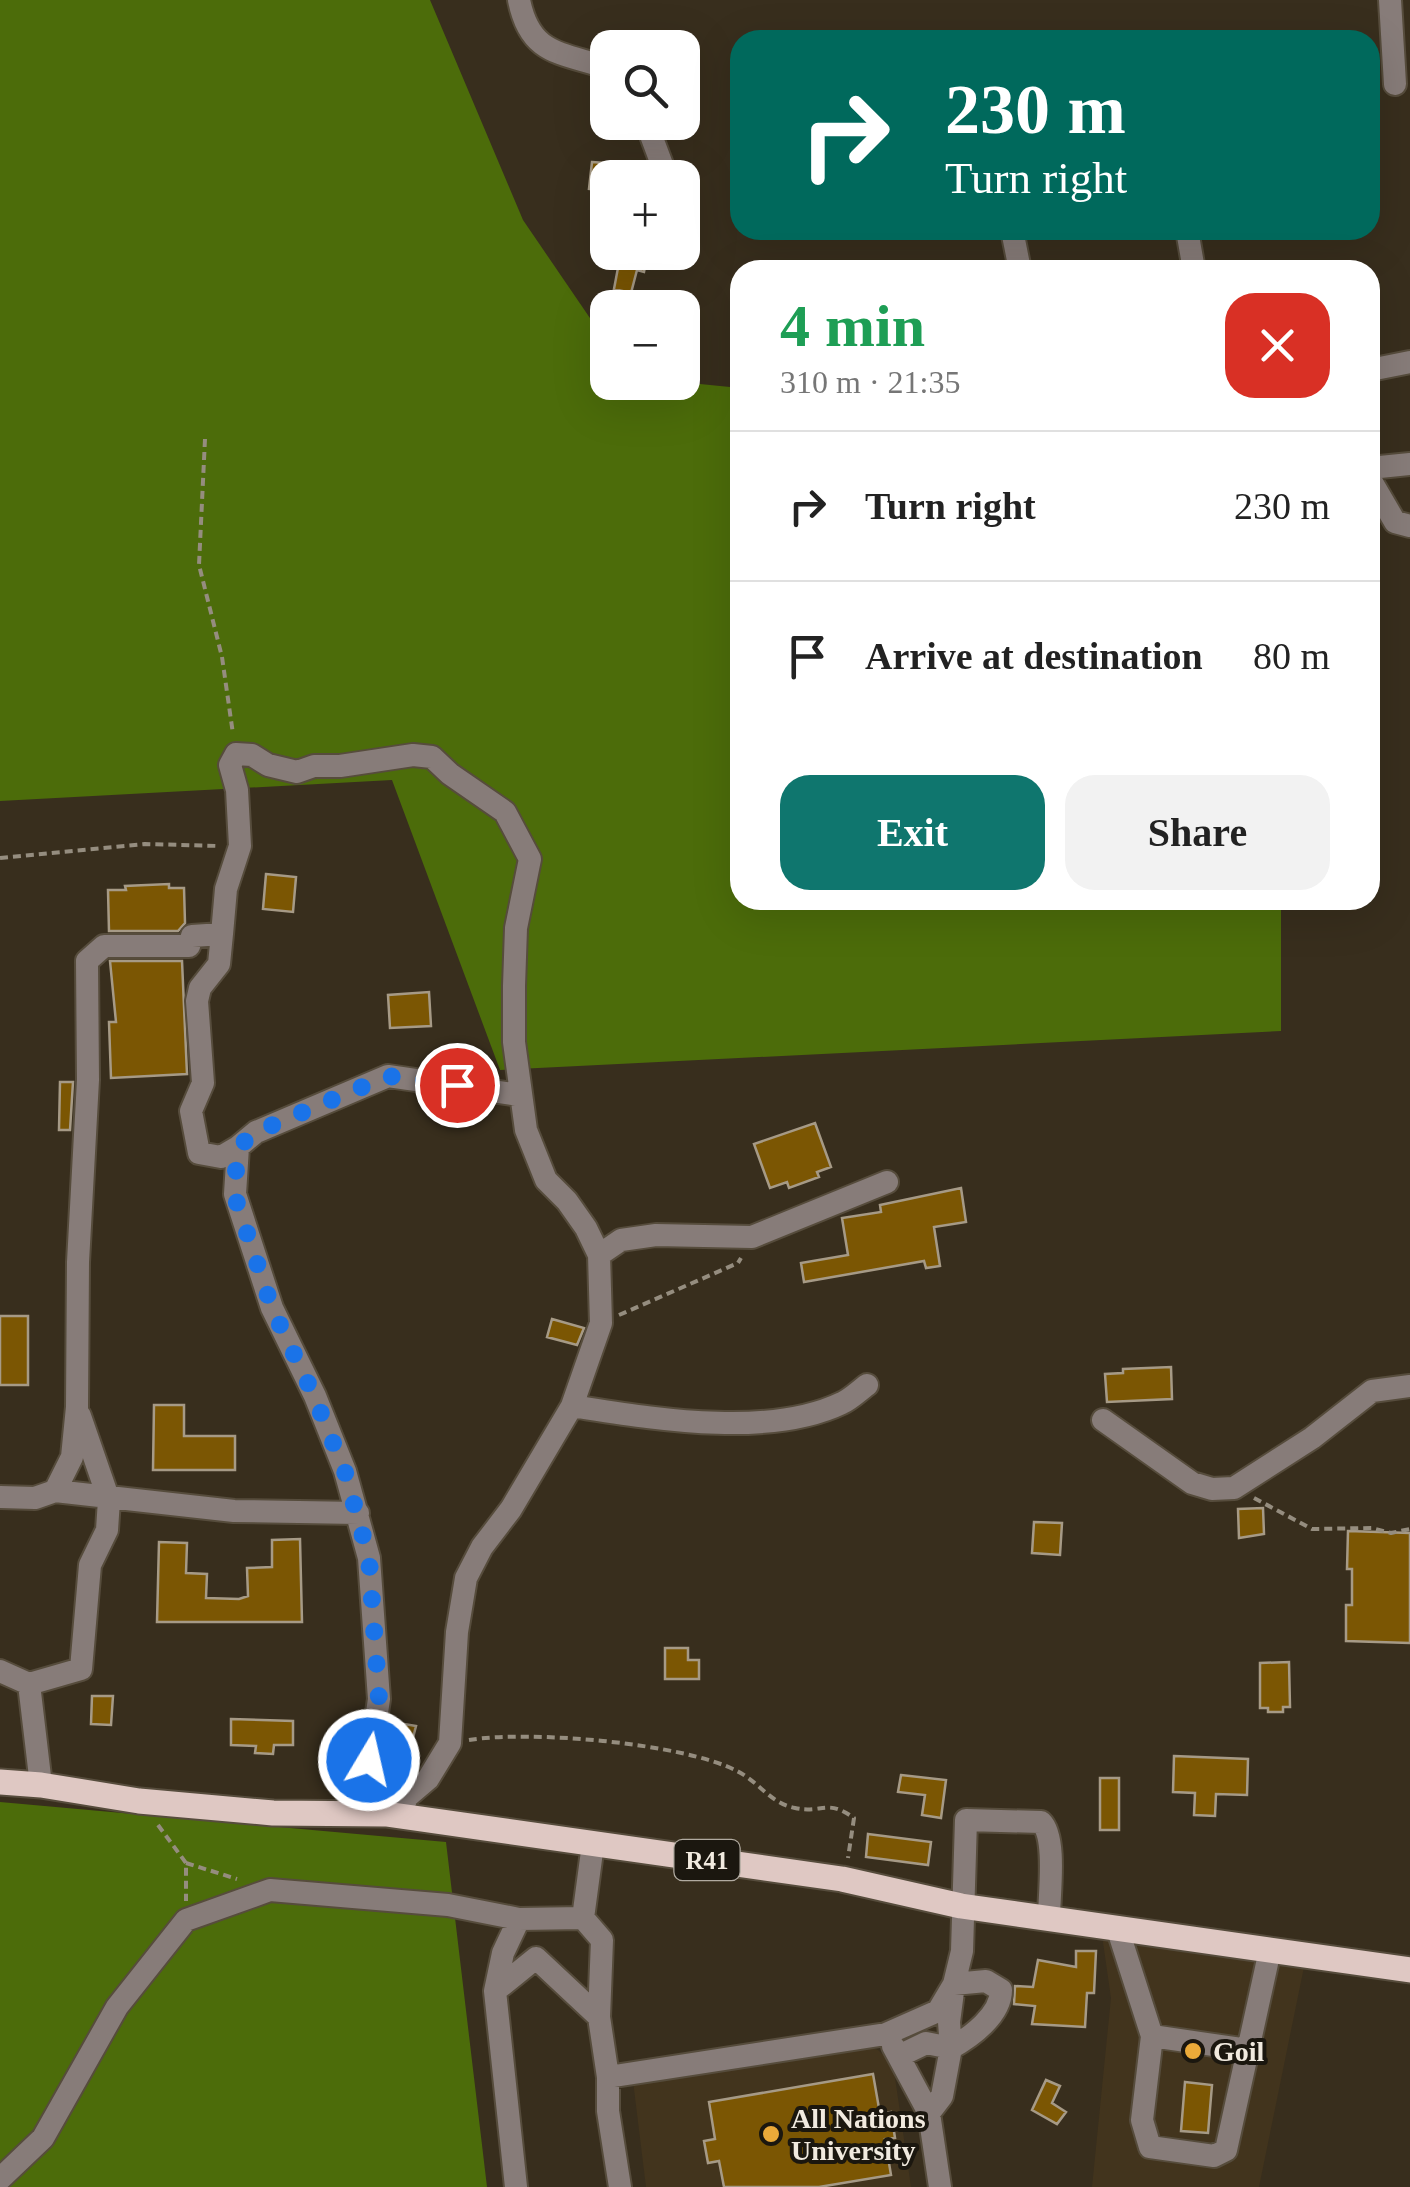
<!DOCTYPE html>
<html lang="en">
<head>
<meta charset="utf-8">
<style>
  :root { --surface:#fff; --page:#f2f2f2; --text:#222; --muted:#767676; --line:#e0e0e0; --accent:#0f766e }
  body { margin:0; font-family:Georgia,serif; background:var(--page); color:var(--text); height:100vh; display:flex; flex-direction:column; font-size:38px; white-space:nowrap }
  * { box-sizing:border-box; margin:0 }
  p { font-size:32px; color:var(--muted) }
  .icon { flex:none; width:55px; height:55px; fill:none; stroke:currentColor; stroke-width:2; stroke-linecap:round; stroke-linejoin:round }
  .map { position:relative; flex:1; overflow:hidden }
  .drawer { position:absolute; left:730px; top:260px; width:650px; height:650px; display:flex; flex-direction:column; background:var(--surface); border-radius:30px; box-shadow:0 10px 40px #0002 }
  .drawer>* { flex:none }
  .banner { position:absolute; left:730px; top:30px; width:650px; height:210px; border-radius:30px; box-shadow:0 10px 40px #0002; background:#00695c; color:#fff; overflow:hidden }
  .fabs { position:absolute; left:590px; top:30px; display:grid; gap:20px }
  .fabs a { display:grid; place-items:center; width:110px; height:110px; border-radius:20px; background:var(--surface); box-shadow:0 10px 40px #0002; font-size:50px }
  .pin { position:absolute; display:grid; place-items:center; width:85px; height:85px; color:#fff; margin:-42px; border:5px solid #fff; border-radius:50%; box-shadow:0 2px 10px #0007 }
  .me { position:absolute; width:110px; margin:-55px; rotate:9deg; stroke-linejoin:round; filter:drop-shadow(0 0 8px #0008) }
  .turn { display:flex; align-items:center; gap:35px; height:210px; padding:0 50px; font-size:45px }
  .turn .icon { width:130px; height:130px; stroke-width:2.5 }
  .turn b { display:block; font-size:70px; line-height:85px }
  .round { display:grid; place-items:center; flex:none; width:105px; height:105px; border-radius:30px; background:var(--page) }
  .summary { display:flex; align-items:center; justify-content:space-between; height:170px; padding:0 50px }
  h1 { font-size:60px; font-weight:600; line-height:75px; color:#1e9e55 }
  .action { display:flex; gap:20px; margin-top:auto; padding:20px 50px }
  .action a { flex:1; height:115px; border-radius:30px; background:var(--accent); color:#fff; font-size:40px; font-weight:600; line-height:115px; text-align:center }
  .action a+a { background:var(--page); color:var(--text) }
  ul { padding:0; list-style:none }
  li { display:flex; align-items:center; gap:30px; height:150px; padding:0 50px; border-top:2px solid var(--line) }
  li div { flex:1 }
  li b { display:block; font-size:38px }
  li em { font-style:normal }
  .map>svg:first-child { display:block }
  .built { fill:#42341d }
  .forest { fill:#4c6c0a }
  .building { fill:#7b5603; stroke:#a69a86; stroke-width:2.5 }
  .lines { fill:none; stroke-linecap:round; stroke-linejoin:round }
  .minor-casing { stroke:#564c3c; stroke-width:26 }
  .major-casing { stroke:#564c3c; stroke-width:29 }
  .path { stroke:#958d7f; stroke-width:4; stroke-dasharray:8 5; stroke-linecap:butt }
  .minor { stroke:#877c79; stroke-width:22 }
  .major { stroke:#dfc8c3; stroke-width:25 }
  .route { stroke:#1a73e8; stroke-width:18; stroke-dasharray:0 32.4 }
  .poi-dot { fill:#ebaa39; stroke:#1b170f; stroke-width:4 }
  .labels { text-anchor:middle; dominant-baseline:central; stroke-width:8; stroke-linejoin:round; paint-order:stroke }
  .shield { fill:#1b170f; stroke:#b1aba1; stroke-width:2.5 }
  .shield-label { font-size:25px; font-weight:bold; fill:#f1eadf }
  .poi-label { font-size:28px; font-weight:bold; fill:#f1eadf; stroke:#1b170f; text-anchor:start }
</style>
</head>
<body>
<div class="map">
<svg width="1410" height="2187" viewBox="0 0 1410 2187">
  <rect width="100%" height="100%" fill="#382e1d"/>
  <path class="built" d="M 1102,1935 L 1304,1967 L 1259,2187 L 1092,2187 L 1111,1998 Z
    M 861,2043 L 878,2050 L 893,2064 L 911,2187 L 646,2187 L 633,2081 Z"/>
  <path class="forest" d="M 0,0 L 430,0 L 523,220 L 607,343 L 608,382 L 680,382 L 740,388 L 740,900 L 1281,900 L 1281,1031 L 500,1070 L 392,780 L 0,801 Z
    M 0,1802 L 446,1842 L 487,2187 L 0,2187 Z"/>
  <path class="building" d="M 592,162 L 647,166 L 648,178 L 608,178 L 608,191 L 589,189 Z
    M 621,252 L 648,252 L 644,272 L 637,270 L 631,293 L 614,289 Z
    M 266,874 L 296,877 L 293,912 L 263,909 Z
    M 169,884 L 169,888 L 184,888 L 185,923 L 178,931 L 109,931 L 108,890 L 126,890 L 125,886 Z
    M 110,961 L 182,961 L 187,1074 L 111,1078 L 109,1022 L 116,1022 Z
    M 429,992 L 431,1026 L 390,1028 L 388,995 Z
    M 60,1082 L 73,1082 L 70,1130 L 59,1130 Z
    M 815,1123 L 831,1167 L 817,1172 L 819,1177 L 789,1188 L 787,1182 L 770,1188 L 754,1144 Z
    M 961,1188 L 966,1222 L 934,1227 L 940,1266 L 926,1268 L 924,1261 L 804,1282 L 801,1263 L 848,1255 L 842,1218 L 881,1212 L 880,1205 Z
    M 0,1316 L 28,1316 L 28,1385 L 0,1385 Z
    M 552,1319 L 584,1328 L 577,1345 L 547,1337 Z
    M 1171,1367 L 1172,1399 L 1107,1402 L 1105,1374 L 1123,1373 L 1123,1369 Z
    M 154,1405 L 184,1405 L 184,1436 L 235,1436 L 235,1470 L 153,1470 Z
    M 1263,1508 L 1264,1534 L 1239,1538 L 1238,1509 Z
    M 1034,1522 L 1062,1523 L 1060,1555 L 1032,1553 Z
    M 1348,1531 L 1410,1533 L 1410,1643 L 1346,1641 L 1346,1605 L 1352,1605 L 1352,1569 L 1347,1569 Z
    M 300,1539 L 302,1622 L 157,1622 L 159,1542 L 187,1543 L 186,1573 L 207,1574 L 206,1598 L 239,1599 L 248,1596 L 247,1568 L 272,1567 L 272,1540 Z
    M 665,1648 L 688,1648 L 688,1660 L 699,1660 L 699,1679 L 665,1679 Z
    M 1289,1662 L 1290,1707 L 1283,1707 L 1283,1712 L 1268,1712 L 1268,1708 L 1260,1708 L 1260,1663 Z
    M 92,1696 L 113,1696 L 111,1725 L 91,1724 Z
    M 231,1719 L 293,1721 L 293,1745 L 274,1745 L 273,1754 L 255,1753 L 256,1746 L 231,1745 Z
    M 398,1723 L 416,1726 L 402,1781 L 388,1775 Z
    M 1174,1756 L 1248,1759 L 1247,1795 L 1216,1794 L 1215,1816 L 1194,1815 L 1195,1793 L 1173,1792 Z
    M 901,1775 L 946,1780 L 941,1818 L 922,1815 L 925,1795 L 898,1792 Z
    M 1100,1778 L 1119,1778 L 1119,1830 L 1100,1830 Z
    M 868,1834 L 931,1842 L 928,1865 L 866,1857 Z
    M 1076,1951 L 1096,1951 L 1094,1993 L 1087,1993 L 1085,2027 L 1032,2024 L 1035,2006 L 1014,2004 L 1015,1986 L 1033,1987 L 1038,1960 L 1076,1967 Z
    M 873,2074 L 880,2114 L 891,2112 L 895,2138 L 885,2139 L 891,2175 L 819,2187 L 724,2187 L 719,2161 L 708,2163 L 704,2141 L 715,2139 L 709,2102 Z
    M 1046,2080 L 1060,2086 L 1052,2103 L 1066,2112 L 1057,2124 L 1032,2110 Z
    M 1185,2082 L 1212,2085 L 1208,2133 L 1181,2131 Z"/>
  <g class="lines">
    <defs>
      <path id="minor" d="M 519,0 C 530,55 560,52 608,68
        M 1390,0 L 1395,84
        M 646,122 L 667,178
        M 1012,230 L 1020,270
        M 1187,230 L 1194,270
        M 1370,370 L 1410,362
        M 1370,468 L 1410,464
        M 1370,479 L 1395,522 L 1410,526
        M 222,934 L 219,964 L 200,988 L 197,1001 L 203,1083 L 191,1111 L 199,1153 L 221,1157 L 238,1147
        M 572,1406 C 651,1418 767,1439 842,1403 C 851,1399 860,1390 867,1385
        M 1103,1420 L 1192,1483 L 1212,1489 L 1234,1488 L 1312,1438 L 1372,1391 L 1410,1386
        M 55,1491 L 234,1511 L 358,1513
        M 0,1497 L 35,1498 L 55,1491 L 72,1457 L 77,1407 L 78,1262 L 88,1080 L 87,961 L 104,946 L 189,946 L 192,936 L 222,934 L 226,889 L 240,846 L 237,790 L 230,765 L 236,754 L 252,755 L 268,765 L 297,772 L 314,766 L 340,766 L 413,755 L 432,757 L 450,774 L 505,812 L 530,859 L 516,928 L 514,986 L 514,1042 L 526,1130 L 546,1180 L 567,1201 L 586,1228 L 599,1255
        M 0,1671 L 29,1684 L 41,1785
        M 29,1684 L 81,1669 L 90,1565 L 107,1530 L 109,1500 L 80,1416
        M 406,1800 L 367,1781 L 379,1699 L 369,1558 L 345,1471 L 315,1396 L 272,1308 L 235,1194 L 238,1147 L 256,1132 L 388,1076 L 520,1095
        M 393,1809 L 428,1779 L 450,1743 L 457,1632 L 466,1578 L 482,1547 L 511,1509 L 572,1406 L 601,1323 L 599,1255 L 621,1240 L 656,1235 L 752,1237 L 887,1182
        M 593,1844 L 583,1918 L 602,1940 L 599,2017 L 608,2077 L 886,2034 L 938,2011 L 954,1984 L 962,1951 L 966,1820 L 1041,1822 C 1057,1837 1049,1895 1049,1918
        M 1117,1927 L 1152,2036 L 1142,2120 L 1150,2147 L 1214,2156 L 1226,2150 L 1270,1950
        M 495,1991 L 536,1958 L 599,2017
        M 1152,2036 L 1248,2050
        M 893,2046 L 929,2113 L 940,2187
        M 899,2056 L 926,2043 L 951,2048 L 949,2022 L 954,1984 L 986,1981 L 1001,1990 C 1001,2015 971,2037 951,2048 L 942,2096 L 929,2113
        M 608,2077 L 608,2111 L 620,2187
        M 0,2179 L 43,2138 L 117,2007 L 186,1920 L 270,1890 L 448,1905 L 519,1919 L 583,1918
        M 516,2187 L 495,1991 L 503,1953 L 519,1919"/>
      <path id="major" d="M 0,1782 L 41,1785 L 139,1801 L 273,1813 L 386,1814 L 842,1879 L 961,1906 L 1410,1970"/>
    </defs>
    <use href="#minor" class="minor-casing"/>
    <use href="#major" class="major-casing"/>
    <path class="path" d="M 205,439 L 199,565 L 222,657 L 233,734
      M 0,858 L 145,844 L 220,846
      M 619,1315 L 738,1263 L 741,1258
      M 1254,1498 L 1312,1529 L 1372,1528 L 1391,1533 L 1410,1529
      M 469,1740 C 530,1730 683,1743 737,1771 C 759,1782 770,1803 795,1808 C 822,1814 826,1798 854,1818 L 848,1858
      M 158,1825 L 186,1863 L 186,1901
      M 186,1863 L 237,1879"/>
    <use href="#minor" class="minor"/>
    <use href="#major" class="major"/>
  </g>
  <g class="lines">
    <path class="route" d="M 369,1760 L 379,1699 L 369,1558 L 345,1472 L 314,1396 L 272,1308 L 234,1194 L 238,1147 L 256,1132 L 388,1076 L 457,1085"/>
  </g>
  <g class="poi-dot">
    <circle cx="1193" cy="2051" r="10"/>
    <circle cx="771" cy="2134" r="10"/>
  </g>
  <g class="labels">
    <rect class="shield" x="674.5" y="1840" width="65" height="40" rx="8"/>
    <g class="shield-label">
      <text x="707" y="1860">R41</text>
    </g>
    <g class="poi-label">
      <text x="1213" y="2051">Goil</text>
      <text x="791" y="2118">All Nations<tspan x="791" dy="32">University</tspan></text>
    </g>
  </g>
</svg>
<div class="fabs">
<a><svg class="icon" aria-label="search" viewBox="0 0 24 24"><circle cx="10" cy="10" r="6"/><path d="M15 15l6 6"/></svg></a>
<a>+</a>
<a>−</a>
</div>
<div class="pin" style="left:457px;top:1085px;background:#d93025"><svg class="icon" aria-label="arrive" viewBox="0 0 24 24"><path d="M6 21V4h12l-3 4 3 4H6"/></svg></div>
<svg class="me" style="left:369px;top:1760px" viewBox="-20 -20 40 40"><circle r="17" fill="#1a73e8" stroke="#fff" stroke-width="3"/><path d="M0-11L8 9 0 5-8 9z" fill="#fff"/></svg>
<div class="banner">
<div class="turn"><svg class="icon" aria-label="right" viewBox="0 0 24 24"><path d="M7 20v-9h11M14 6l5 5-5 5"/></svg><div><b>230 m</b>Turn right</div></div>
</div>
<section class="drawer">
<div class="summary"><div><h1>4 min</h1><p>310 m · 21:35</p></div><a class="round" style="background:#d93025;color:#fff"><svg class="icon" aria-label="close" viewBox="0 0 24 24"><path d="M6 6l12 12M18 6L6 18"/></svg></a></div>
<ul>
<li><svg class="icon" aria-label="right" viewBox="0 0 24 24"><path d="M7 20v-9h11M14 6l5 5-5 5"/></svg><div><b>Turn right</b></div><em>230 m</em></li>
<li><svg class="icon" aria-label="arrive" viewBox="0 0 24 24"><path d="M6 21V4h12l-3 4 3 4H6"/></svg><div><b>Arrive at destination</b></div><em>80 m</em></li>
</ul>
<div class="action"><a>Exit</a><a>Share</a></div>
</section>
</div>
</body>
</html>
